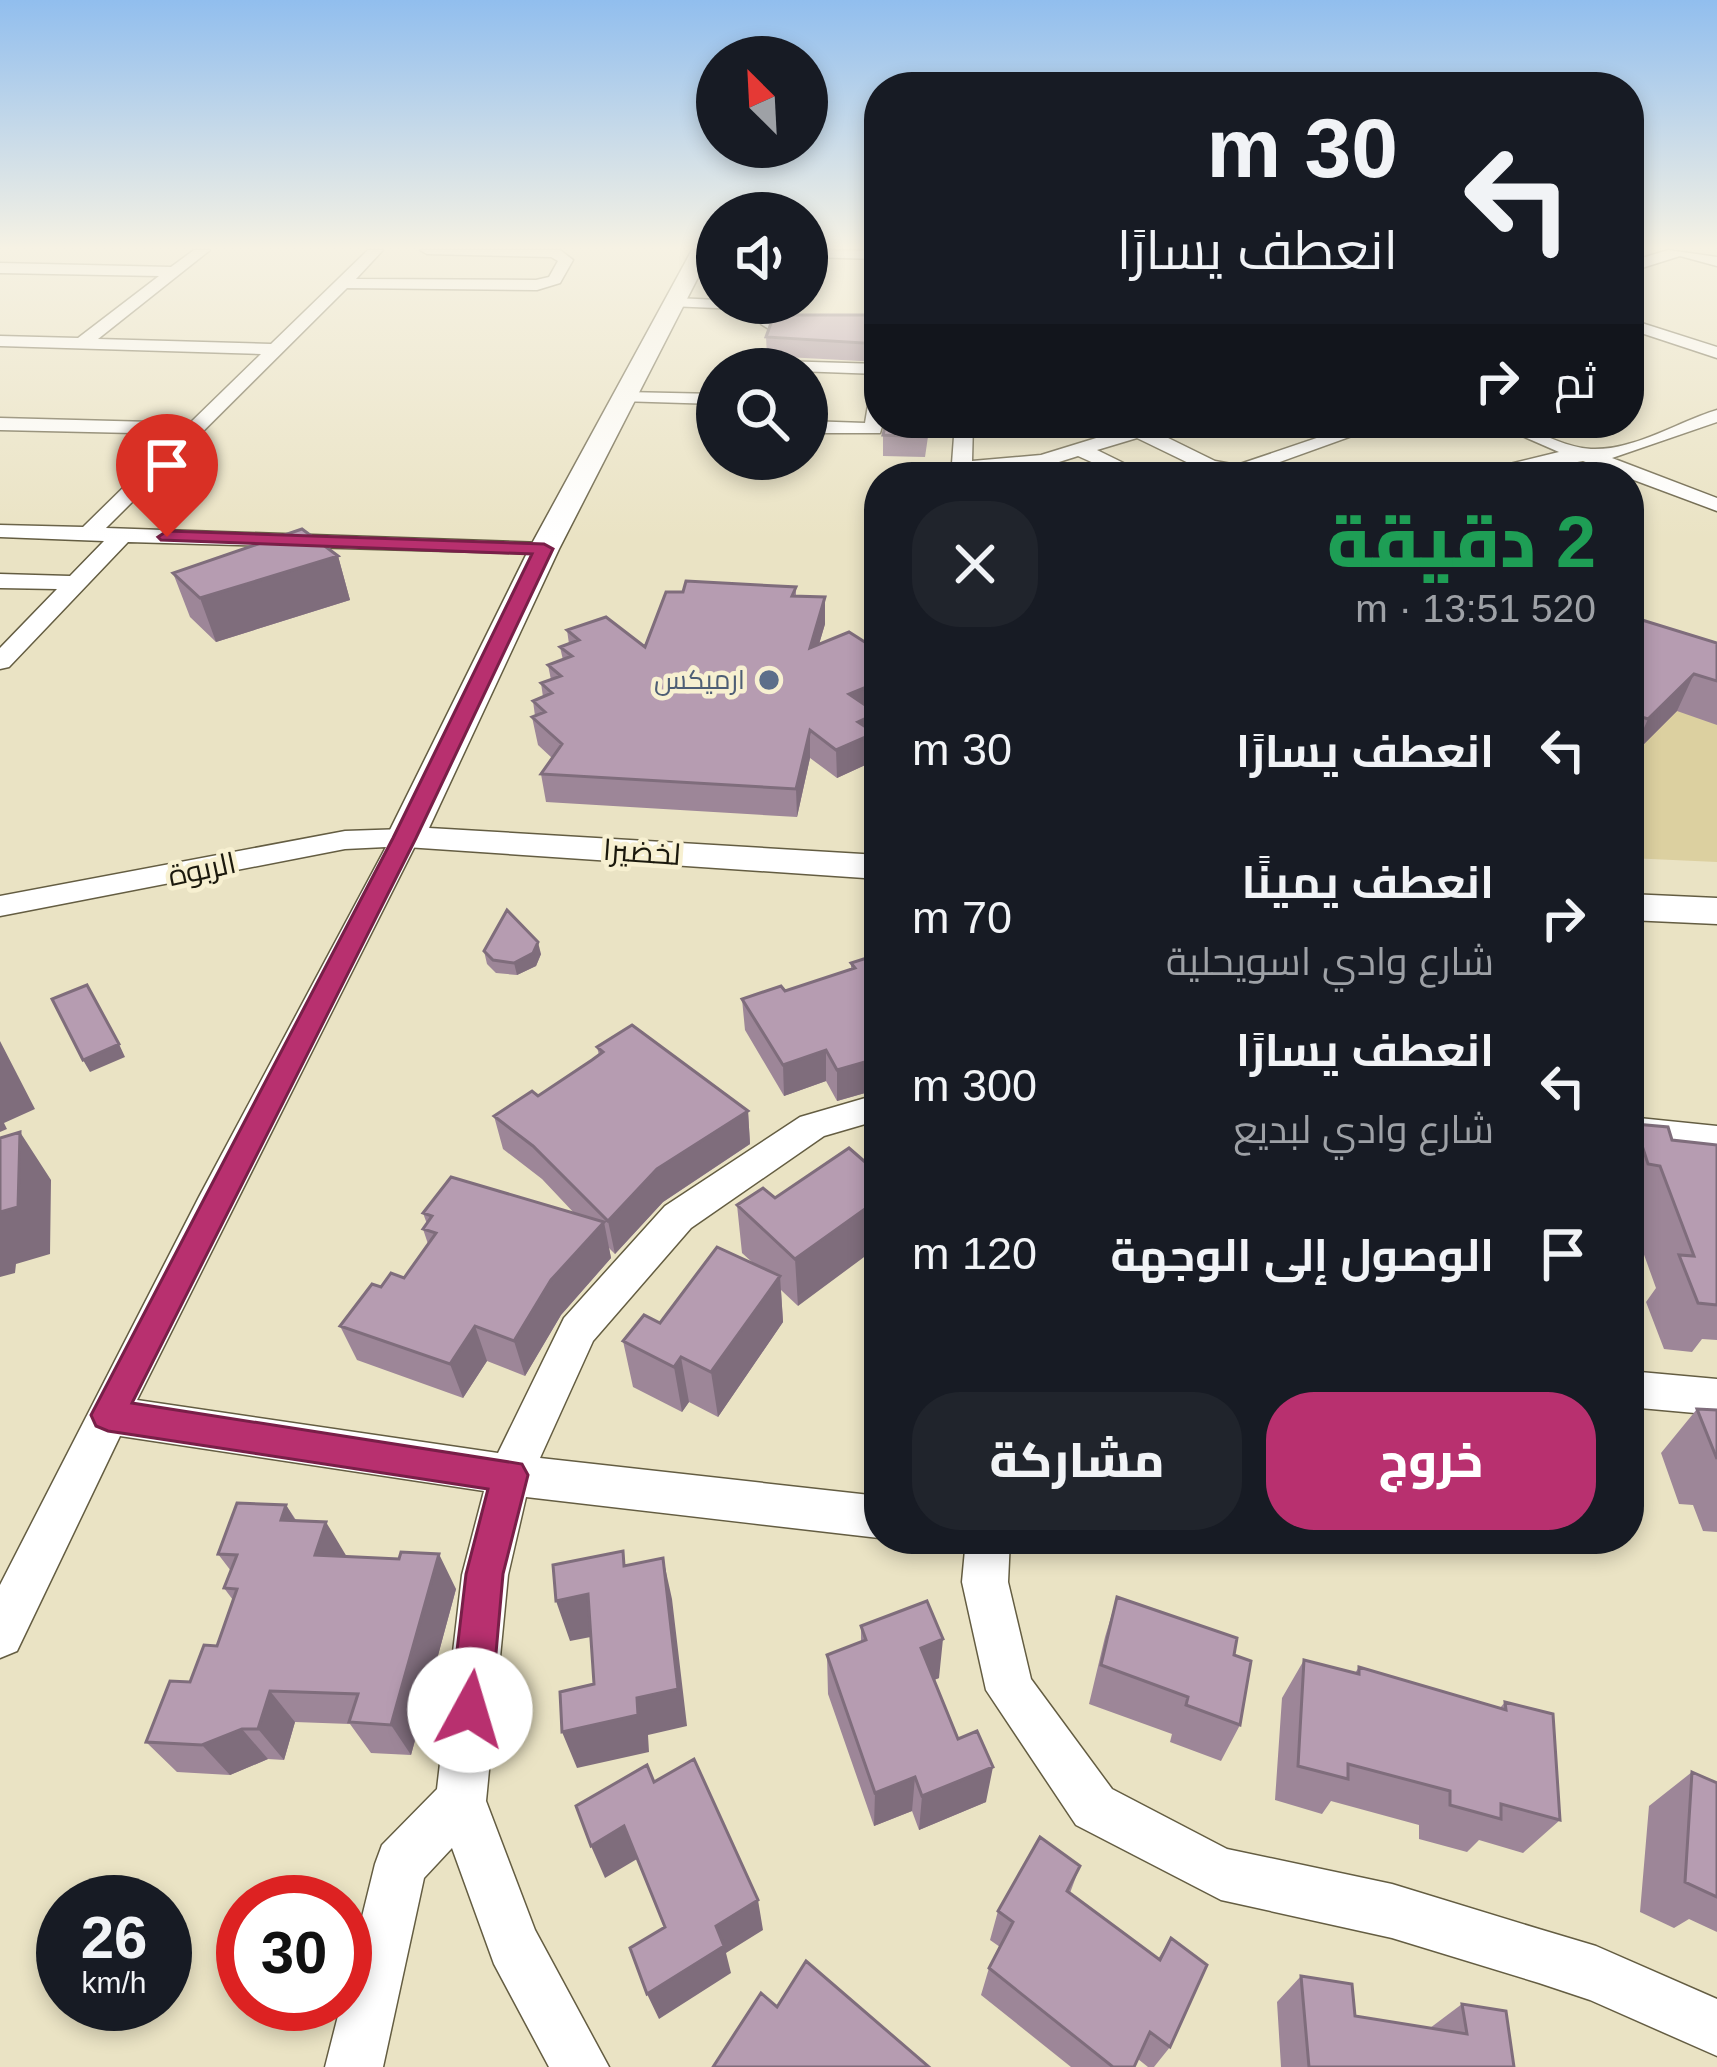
<!DOCTYPE html>
<html lang="ar">
<head>
<meta charset="utf-8">
<style>
  :root { --surface:#171b24; --page:#20242c; --text:#f1f3f6; --muted:#9ea1a6; --accent:#b8306f }
  body { margin:0; font-family:Arial,Cairo,sans-serif; background:var(--page); color:var(--text); direction:rtl; height:100vh; display:flex; flex-direction:column; font-size:45px; white-space:nowrap }
  * { box-sizing:border-box; margin:0 }
  p { font-size:39px; color:var(--muted) }
  .icon { flex:none; width:66px; height:66px; fill:none; stroke:currentColor; stroke-width:2; stroke-linecap:round; stroke-linejoin:round }
  .map { position:relative; flex:1; overflow:hidden; direction:ltr }
  .sheet { position:absolute; left:864px; top:462px; width:780px; height:1092px; display:flex; flex-direction:column; background:var(--surface); border-radius:48px; box-shadow:0 6px 18px #0003; direction:rtl }
  .sheet>* { flex:none }
  .hud { position:absolute; left:864px; top:72px; width:780px; height:366px; border-radius:48px; box-shadow:0 6px 18px #0003; direction:rtl; background:#171b24; color:var(--text); overflow:hidden }
  .needle { width:78px; rotate:336deg }
  .tools { position:absolute; left:696px; top:36px; display:grid; gap:24px }
  .tools a { display:grid; place-items:center; width:132px; height:132px; border-radius:50%; background:var(--surface); box-shadow:0 6px 18px #0003; font-size:60px }
  .speed { position:absolute; left:36px; top:1875px; display:flex; gap:24px; font-size:60px; font-weight:700; text-align:center }
  .speed>* { display:grid; place-content:center; width:156px; height:156px; border-radius:50%; background:var(--surface); box-shadow:0 6px 18px #0003; line-height:1 }
  .speed small { font-size:30px; font-weight:400 }
  .speed .limit { border:18px solid #d22; background:#fff; color:#111 }
  .pin { position:absolute; display:grid; place-items:center; width:102px; height:102px; color:#fff; margin:-123px -51px; border-radius:50% 50% 50% 0; rotate:-45deg; box-shadow:0 0 12px #0007 }
  .pin .icon { rotate:45deg }
  .me { position:absolute; width:132px; margin:-66px; rotate:6deg; stroke-linejoin:round; filter:drop-shadow(0 0 9px #0008) }
  .turn { display:flex; align-items:center; gap:42px; height:252px; padding:0 48px; font-size:54px }
  .turn .icon { width:156px; height:156px; stroke-width:2.5 }
  .turn b { display:block; font-size:84px; line-height:102px }
  .then { display:flex; align-items:center; height:114px; padding:0 48px; background:#0003; gap:24px; font-size:45px }
  .round { display:grid; place-items:center; flex:none; width:126px; height:126px; border-radius:48px; background:var(--page) }
  .headline { display:flex; align-items:center; justify-content:space-between; height:204px; padding:0 48px }
  h1 { font-size:72px; font-weight:800; line-height:90px; color:#1e9e55 }
  .primary-button { display:flex; gap:24px; margin-top:auto; padding:24px 48px }
  .primary-button a { flex:1; height:138px; border-radius:48px; background:var(--accent); color:#fff; font-size:48px; font-weight:800; line-height:138px; text-align:center }
  .primary-button a+a { background:var(--page); color:var(--text) }
  ul { padding:0; list-style:none }
  li { display:flex; align-items:center; gap:36px; height:168px; padding:0 48px }
  li div { flex:1 }
  li b { display:block; font-size:45px }
  li em { font-style:normal }
  .map>svg:first-child { display:block }
  .green { fill:#dcd0a0 }
  .lines { fill:none; stroke-linecap:round; stroke-linejoin:round }
  .street-casing { stroke:#645d42; stroke-width:3 }
  .secondary-casing { stroke:#645d42; stroke-width:3 }
  .street { fill:#fff; fill-rule:evenodd }
  .secondary { fill:#fff; fill-rule:evenodd }
  .wall { fill:#9d8698 }
  .shaded-wall { fill:#7f6d7c }
  .building { fill:#b69cb1; stroke:#7f6d7c; stroke-width:3 }
  .route { fill:#b8306f; stroke:#781f48; stroke-width:3 }
  .service-dot { fill:#5c6f8a; stroke:#f7f0d1; stroke-width:4.5 }
  .labels { text-anchor:middle; dominant-baseline:central; stroke-width:9; stroke-linejoin:round; paint-order:stroke }
  .far-service-label { font-size:27px; fill:#4e5e75; stroke:#f7f0d1; text-anchor:end }
  .street-label { font-size:30px; fill:#1b190d; stroke:#f7f0d1 }
</style>
</head>
<body>
<div class="map">
<svg width="1717" height="2067" viewBox="0 0 1717 2067">
  <rect width="100%" height="100%" fill="#eae3c4"/>
  <path class="green" d="M 1629,632 L 1717,678 L 1717,862 L 1629,858 Z"/>
  <g class="lines">
    <defs>
      <path id="street" d="M 194,250 L 210,250 L 98,339 L 271,344 L 368,250 L 383,250 L 356,279 L 536,280 L 549,277 L 558,261 L 551,257 L 427,254 L 420,250 L 560,250 L 573,260 L 560,283 L 537,290 L 347,288 L 106,528 L 544,543 L 552,544 L 552,554 L 128,542 L 9,667 L 0,669 L 0,648 L 57,589 L 0,588 L 0,574 L 70,576 L 104,541 L 0,537 L 0,525 L 83,527 L 178,434 L 0,430 L 0,418 L 190,423 L 261,354 L 0,346 L 0,336 L 78,338 L 159,276 L 0,273 L 0,263 L 171,267 Z
        M 807,250 L 879,251 L 879,259 L 807,257 Z
        M 1668,250 L 1717,257 L 1717,266 L 1680,256 L 1629,272 L 1629,262 Z
        M 675,298 L 784,303 L 779,319 L 879,322 L 879,332 L 769,329 L 761,324 L 765,310 L 669,306 L 669,300 Z
        M 1629,319 L 1717,347 L 1717,358 L 1629,329 Z
        M 746,360 L 879,364 L 879,374 L 740,369 L 737,365 Z
        M 879,388 L 879,423 L 883,423 L 880,433 L 807,433 L 807,421 L 865,423 L 870,393 Z
        M 625,392 L 717,394 L 717,404 L 619,401 L 616,397 Z
        M 1717,410 L 1717,422 L 1612,458 L 1717,498 L 1717,511 L 1583,461 L 1494,477 L 1456,477 L 1559,452 L 1492,423 C 1530,423 1557,447 1591,449 C 1634,451 1677,422 1717,410 Z
        M 955,423 L 973,423 L 972,461 L 1041,455 L 1145,423 L 1166,423 L 1165,429 L 1156,432 L 1215,461 L 1237,465 L 1361,423 L 1388,423 L 1238,477 L 1203,470 L 1137,438 L 1097,450 L 1152,477 L 1125,477 L 1078,456 L 1043,467 L 951,477 Z
        M 405,829 L 419,838 L 137,1400 L 498,1453 L 564,1318 L 665,1206 L 800,1117 L 879,1094 L 879,1120 L 824,1136 L 691,1228 L 593,1341 L 540,1458 L 879,1496 L 879,1538 L 526,1497 L 508,1575 L 486,1801 L 535,1930 L 609,2067 L 549,2067 L 494,1964 L 452,1848 L 424,1878 L 383,2067 L 325,2067 L 341,2004 L 345,2004 L 345,1986 L 375,1864 L 382,1845 L 437,1789 L 462,1575 L 484,1491 L 120,1436 L 17,1651 L 0,1658 L 0,1585 L 199,1197 L 386,847 L 345,849 L 0,916 L 0,896 L 345,831 Z
        M 1629,1117 L 1717,1126 L 1717,1152 L 1629,1143 Z
        M 1629,1371 L 1717,1379 L 1717,1415 L 1629,1407 Z
        M 966,1539 L 1010,1539 L 1008,1582 L 1031,1679 L 1112,1789 L 1227,1849 L 1392,1884 L 1539,1929 L 1596,1946 L 1717,1999 L 1717,2056 L 1590,2000 L 1539,1983 L 1392,1938 L 1221,1900 L 1076,1825 L 986,1690 L 962,1582 Z"/>
      <path id="secondary" d="M 692,250 L 712,250 L 559,549 L 429,828 L 879,855 L 879,879 L 391,846 L 386,838 L 529,549 Z
        M 1629,894 L 1717,898 L 1717,924 L 1629,920 Z"/>
    </defs>
    <use href="#street" class="street-casing"/>
    <use href="#secondary" class="secondary-casing"/>
    <use href="#street" class="street"/>
    <use href="#secondary" class="secondary"/>
  </g>
  <path class="wall" d="M 879,315 L 879,362 L 767,356 L 766,337 Z
    M 886,423 L 930,423 L 925,457 L 883,456 L 883,435 Z
    M 338,556 L 350,600 L 216,642 L 190,617 L 173,573 Z
    M 796,587 L 796,596 L 825,624 L 819,644 L 879,709 L 874,711 L 877,741 L 875,742 L 874,761 L 837,778 L 810,758 L 797,817 L 546,802 L 541,774 L 552,758 L 538,745 L 532,717 L 535,716 L 533,701 L 543,697 L 541,683 L 551,680 L 548,665 L 563,660 L 560,647 L 569,644 L 567,630 L 645,647 L 683,592 Z
    M 1629,616 L 1717,643 L 1717,725 L 1677,711 L 1631,757 L 1629,756 Z
    M 484,951 L 541,954 L 536,966 L 517,975 L 496,973 L 487,964 Z
    M 879,954 L 879,1089 L 837,1101 L 826,1081 L 784,1096 L 745,1030 L 742,999 L 785,991 L 851,970 L 851,963 Z
    M 597,1047 L 748,1111 L 750,1144 L 663,1202 L 615,1254 L 609,1248 L 611,1258 L 561,1315 L 525,1376 L 487,1361 L 463,1398 L 357,1360 L 340,1326 L 381,1287 L 404,1278 L 428,1244 L 423,1229 L 427,1224 L 423,1213 L 575,1214 L 542,1179 L 503,1149 L 494,1116 L 538,1096 L 599,1055 Z
    M 1635,1124 L 1672,1140 L 1717,1145 L 1717,1340 L 1702,1339 L 1692,1352 L 1664,1349 L 1646,1302 L 1656,1288 L 1629,1213 L 1629,1134 Z
    M 849,1148 L 798,1306 L 781,1290 L 783,1322 L 718,1417 L 689,1402 L 682,1412 L 633,1387 L 623,1341 L 660,1323 L 753,1263 L 742,1253 L 737,1205 L 775,1198 Z
    M 1697,1409 L 1717,1410 L 1717,1532 L 1703,1531 L 1693,1505 L 1679,1504 L 1661,1453 Z
    M 286,1505 L 296,1520 L 346,1556 L 456,1589 L 411,1755 L 371,1753 L 350,1724 L 295,1722 L 284,1760 L 268,1759 L 230,1775 L 177,1772 L 146,1742 L 217,1646 L 233,1600 L 224,1588 L 231,1571 L 218,1554 Z
    M 1569,1539 L 1605,1539 L 1598,1548 L 1570,1544 Z
    M 1117,1597 L 1234,1655 L 1240,1725 L 1221,1761 L 1170,1742 L 1172,1734 L 1089,1704 L 1105,1637 Z
    M 861,1626 L 939,1678 L 934,1680 L 986,1802 L 919,1830 L 912,1811 L 874,1826 L 828,1694 L 827,1655 L 861,1642 Z
    M 1304,1660 L 1355,1673 L 1359,1667 L 1500,1708 L 1505,1702 L 1560,1820 L 1523,1853 L 1479,1840 L 1467,1852 L 1419,1839 L 1419,1825 L 1331,1801 L 1322,1814 L 1275,1800 L 1282,1698 Z
    M 1692,1772 L 1717,1783 L 1717,1932 L 1689,1919 L 1674,1928 L 1640,1912 L 1649,1806 Z
    M 1080,1866 L 1070,1893 L 1158,1959 L 1171,1938 L 1170,2047 L 1154,2067 L 1148,2067 L 1138,2059 L 1134,2067 L 1071,2067 L 981,1995 L 989,1968 L 1000,1947 L 990,1940 L 998,1911 Z
    M 1301,1976 L 1355,2016 L 1430,2028 L 1462,2004 L 1514,2067 L 1281,2067 L 1277,2002 Z"/>
  <path class="shaded-wall" d="M 338,556 L 350,600 L 216,642 L 200,598 Z
    M 825,597 L 825,624 L 810,675 L 810,648 Z
    M 879,659 L 879,709 L 849,721 L 849,694 L 869,663 Z
    M 1694,674 L 1677,711 L 1631,757 L 1648,719 Z
    M 877,713 L 874,761 L 837,778 L 836,750 L 858,722 Z
    M 810,730 L 810,758 L 797,817 L 796,789 Z
    M 538,942 L 541,954 L 536,966 L 517,975 L 514,963 Z
    M 0,1041 L 35,1109 L 4,1123 L 7,1129 L 0,1132 Z
    M 119,1044 L 125,1057 L 90,1072 L 83,1060 Z
    M 826,1050 L 826,1081 L 784,1096 L 783,1065 Z
    M 879,1058 L 879,1089 L 837,1101 L 837,1070 Z
    M 748,1111 L 750,1144 L 663,1202 L 615,1254 L 608,1221 L 657,1169 Z
    M 20,1132 L 51,1180 L 50,1254 L 16,1264 L 15,1273 L 0,1277 L 0,1212 Z
    M 879,1199 L 879,1246 L 798,1306 L 795,1259 Z
    M 604,1222 L 611,1258 L 561,1315 L 525,1376 L 514,1341 L 551,1280 Z
    M 780,1276 L 783,1322 L 718,1417 L 711,1372 Z
    M 475,1326 L 487,1361 L 463,1398 L 450,1364 Z
    M 681,1357 L 689,1402 L 682,1412 L 674,1367 Z
    M 286,1505 L 308,1541 L 281,1520 Z
    M 326,1522 L 347,1557 L 315,1555 Z
    M 439,1554 L 456,1589 L 411,1755 L 391,1725 Z
    M 663,1558 L 672,1599 L 687,1726 L 648,1735 L 649,1752 L 577,1768 L 562,1732 L 637,1698 Z
    M 588,1594 L 601,1635 L 570,1641 L 556,1601 Z
    M 943,1639 L 939,1678 L 918,1686 L 921,1648 Z
    M 270,1691 L 295,1722 L 284,1760 L 258,1729 Z
    M 242,1729 L 268,1759 L 230,1775 L 202,1745 Z
    M 993,1767 L 986,1802 L 919,1830 L 922,1796 Z
    M 915,1777 L 912,1811 L 874,1826 L 875,1793 Z
    M 624,1826 L 637,1859 L 605,1878 L 591,1846 Z
    M 758,1900 L 763,1930 L 726,1953 L 731,1973 L 659,2019 L 647,1994 L 716,1926 Z"/>
  <path class="building" d="M 774,315 L 879,315 L 879,344 L 766,337 Z
    M 886,423 L 928,423 L 926,437 L 883,435 Z
    M 302,529 L 338,556 L 200,598 L 173,573 Z
    M 686,581 L 796,587 L 792,596 L 825,597 L 810,648 L 849,632 L 879,651 L 879,659 L 869,663 L 879,670 L 879,682 L 849,694 L 877,713 L 858,722 L 875,733 L 836,750 L 810,730 L 796,789 L 541,774 L 562,744 L 532,717 L 545,712 L 533,701 L 552,693 L 541,683 L 561,676 L 548,665 L 572,656 L 560,647 L 579,640 L 567,630 L 606,617 L 645,647 L 666,592 L 683,592 Z
    M 1629,616 L 1717,643 L 1717,681 L 1694,674 L 1648,719 L 1629,713 L 1629,661 L 1642,661 L 1629,657 Z
    M 507,910 L 538,942 L 533,953 L 514,963 L 493,960 L 484,951 Z
    M 879,954 L 879,1058 L 837,1070 L 826,1050 L 783,1065 L 742,999 L 781,986 L 785,991 L 855,968 L 851,963 Z
    M 87,985 L 119,1044 L 83,1060 L 52,999 Z
    M 632,1025 L 748,1111 L 657,1169 L 608,1221 L 533,1146 L 494,1116 L 532,1091 L 538,1096 L 592,1060 L 603,1052 L 597,1047 Z
    M 1635,1124 L 1668,1127 L 1672,1140 L 1717,1145 L 1717,1305 L 1698,1303 L 1679,1255 L 1694,1256 L 1660,1166 L 1648,1164 Z
    M 20,1132 L 18,1207 L 0,1212 L 0,1138 Z
    M 849,1148 L 879,1174 L 879,1199 L 795,1259 L 737,1205 L 763,1188 L 775,1198 Z
    M 451,1177 L 604,1222 L 551,1280 L 514,1341 L 475,1326 L 450,1364 L 340,1326 L 372,1284 L 381,1287 L 391,1273 L 404,1278 L 436,1233 L 423,1229 L 432,1216 L 423,1213 Z
    M 717,1247 L 780,1276 L 711,1372 L 681,1357 L 674,1367 L 623,1341 L 644,1315 L 660,1323 Z
    M 1697,1409 L 1717,1410 L 1717,1459 Z
    M 237,1503 L 286,1505 L 281,1520 L 326,1522 L 315,1555 L 399,1559 L 401,1552 L 439,1554 L 391,1725 L 349,1722 L 358,1694 L 270,1691 L 258,1729 L 242,1729 L 202,1745 L 146,1742 L 170,1681 L 190,1682 L 204,1645 L 217,1646 L 237,1589 L 224,1588 L 237,1555 L 218,1554 Z
    M 623,1551 L 624,1566 L 663,1558 L 678,1689 L 637,1698 L 638,1715 L 562,1732 L 560,1692 L 594,1684 L 588,1594 L 556,1601 L 553,1565 Z
    M 1117,1597 L 1237,1638 L 1234,1655 L 1251,1661 L 1240,1725 L 1186,1705 L 1188,1697 L 1101,1665 Z
    M 927,1601 L 943,1639 L 921,1648 L 958,1739 L 977,1731 L 993,1767 L 922,1796 L 915,1777 L 875,1793 L 827,1655 L 866,1640 L 861,1626 Z
    M 1304,1660 L 1359,1674 L 1359,1667 L 1506,1710 L 1505,1702 L 1553,1714 L 1560,1820 L 1501,1804 L 1501,1819 L 1450,1805 L 1450,1791 L 1348,1764 L 1348,1779 L 1298,1766 Z
    M 694,1759 L 758,1900 L 716,1926 L 724,1946 L 647,1994 L 630,1948 L 665,1927 L 624,1826 L 591,1846 L 576,1806 L 647,1765 L 654,1782 Z
    M 1692,1772 L 1717,1783 L 1717,1897 L 1685,1882 Z
    M 1040,1837 L 1080,1866 L 1067,1891 L 1160,1960 L 1171,1938 L 1207,1965 L 1170,2047 L 1150,2032 L 1134,2067 L 1113,2067 L 989,1968 L 1013,1922 L 998,1911 Z
    M 806,1961 L 929,2067 L 713,2067 L 761,1993 L 777,2007 Z
    M 1301,1976 L 1352,1984 L 1355,2016 L 1467,2034 L 1462,2004 L 1506,2011 L 1514,2067 L 1309,2067 Z"/>
  <linearGradient id="sky" x2="0" y2="1"><stop stop-color="#91beee"/><stop offset="0.46" stop-color="#f6f2e4"/><stop offset="1" stop-color="#f6f2e4" stop-opacity="0"/></linearGradient>
  <rect width="1717" height="539" fill="url(#sky)"/>
  <path class="route" d="M 167,531 L 544,544 L 553,549 L 416,838 L 132,1403 L 522,1464 L 528,1475 L 503,1574 L 491,1710 L 485,1725 L 470,1731 L 456,1725 L 450,1710 L 466,1574 L 488,1489 L 108,1431 L 96,1426 L 91,1415 L 393,838 L 532,554 L 161,540 L 158,537 Z"/>
  <circle class="service-dot" cx="769" cy="680" r="12"/>
  <g class="labels">
    <g class="far-service-label">
      <text x="745" y="680">ارميكس</text>
    </g>
    <g class="street-label">
      <text transform="translate(642 852) rotate(4)">لخضيرا</text>
      <text transform="translate(202 869) rotate(-12)">الربوة</text>
    </g>
  </g>
</svg>
<div class="tools">
<a><svg class="needle" viewBox="-14 -14 28 28"><path d="M0-13l5 13h-10z" fill="#e53935"/><path d="M0 13l5-13h-10z" fill="#9ea1a6"/></svg></a>
<a><svg class="icon" aria-label="sound" viewBox="0 0 24 24"><path d="M4 9h4l5-4v14l-5-4H4zM17 9q2 3 0 6"/></svg></a>
<a><svg class="icon" aria-label="search" viewBox="0 0 24 24"><circle cx="10" cy="10" r="6"/><path d="M15 15l6 6"/></svg></a>
</div>
<div class="speed"><div>26<small>km/h</small></div><div class="limit">30</div></div>
<div class="pin" style="left:167px;top:537px;background:#d93025"><svg class="icon" aria-label="arrive" viewBox="0 0 24 24"><path d="M6 21V4h12l-3 4 3 4H6"/></svg></div>
<svg class="me" style="left:470px;top:1710px" viewBox="-20 -20 40 40"><circle r="19" fill="#fff"/><path d="M0-13L10 11 0 6-10 11z" fill="#b8306f"/></svg>
<div class="hud">
<div class="turn"><svg class="icon" aria-label="left" viewBox="0 0 24 24"><path d="M17 20v-9H6M10 6l-5 5 5 5"/></svg><div><b>30 m</b>انعطف يسارًا</div></div>
<div class="then">ثم<svg class="icon" aria-label="right" viewBox="0 0 24 24"><path d="M7 20v-9h11M14 6l5 5-5 5"/></svg></div>
</div>
<section class="sheet">
<div class="headline"><div><h1>2 دقيقة</h1><p>520 m · 13:51</p></div><a class="round"><svg class="icon" aria-label="close" viewBox="0 0 24 24"><path d="M6 6l12 12M18 6L6 18"/></svg></a></div>
<ul>
<li><svg class="icon" aria-label="left" viewBox="0 0 24 24"><path d="M17 20v-9H6M10 6l-5 5 5 5"/></svg><div><b>انعطف يسارًا</b></div><em>30 m</em></li>
<li><svg class="icon" aria-label="right" viewBox="0 0 24 24"><path d="M7 20v-9h11M14 6l5 5-5 5"/></svg><div><b>انعطف يمينًا</b><p>شارع وادي اسويحلية</p></div><em>70 m</em></li>
<li><svg class="icon" aria-label="left" viewBox="0 0 24 24"><path d="M17 20v-9H6M10 6l-5 5 5 5"/></svg><div><b>انعطف يسارًا</b><p>شارع وادي لبديع</p></div><em>300 m</em></li>
<li><svg class="icon" aria-label="arrive" viewBox="0 0 24 24"><path d="M6 21V4h12l-3 4 3 4H6"/></svg><div><b>الوصول إلى الوجهة</b></div><em>120 m</em></li>
</ul>
<div class="primary-button"><a>خروج</a><a>مشاركة</a></div>
</section>
</div>
</body>
</html>
